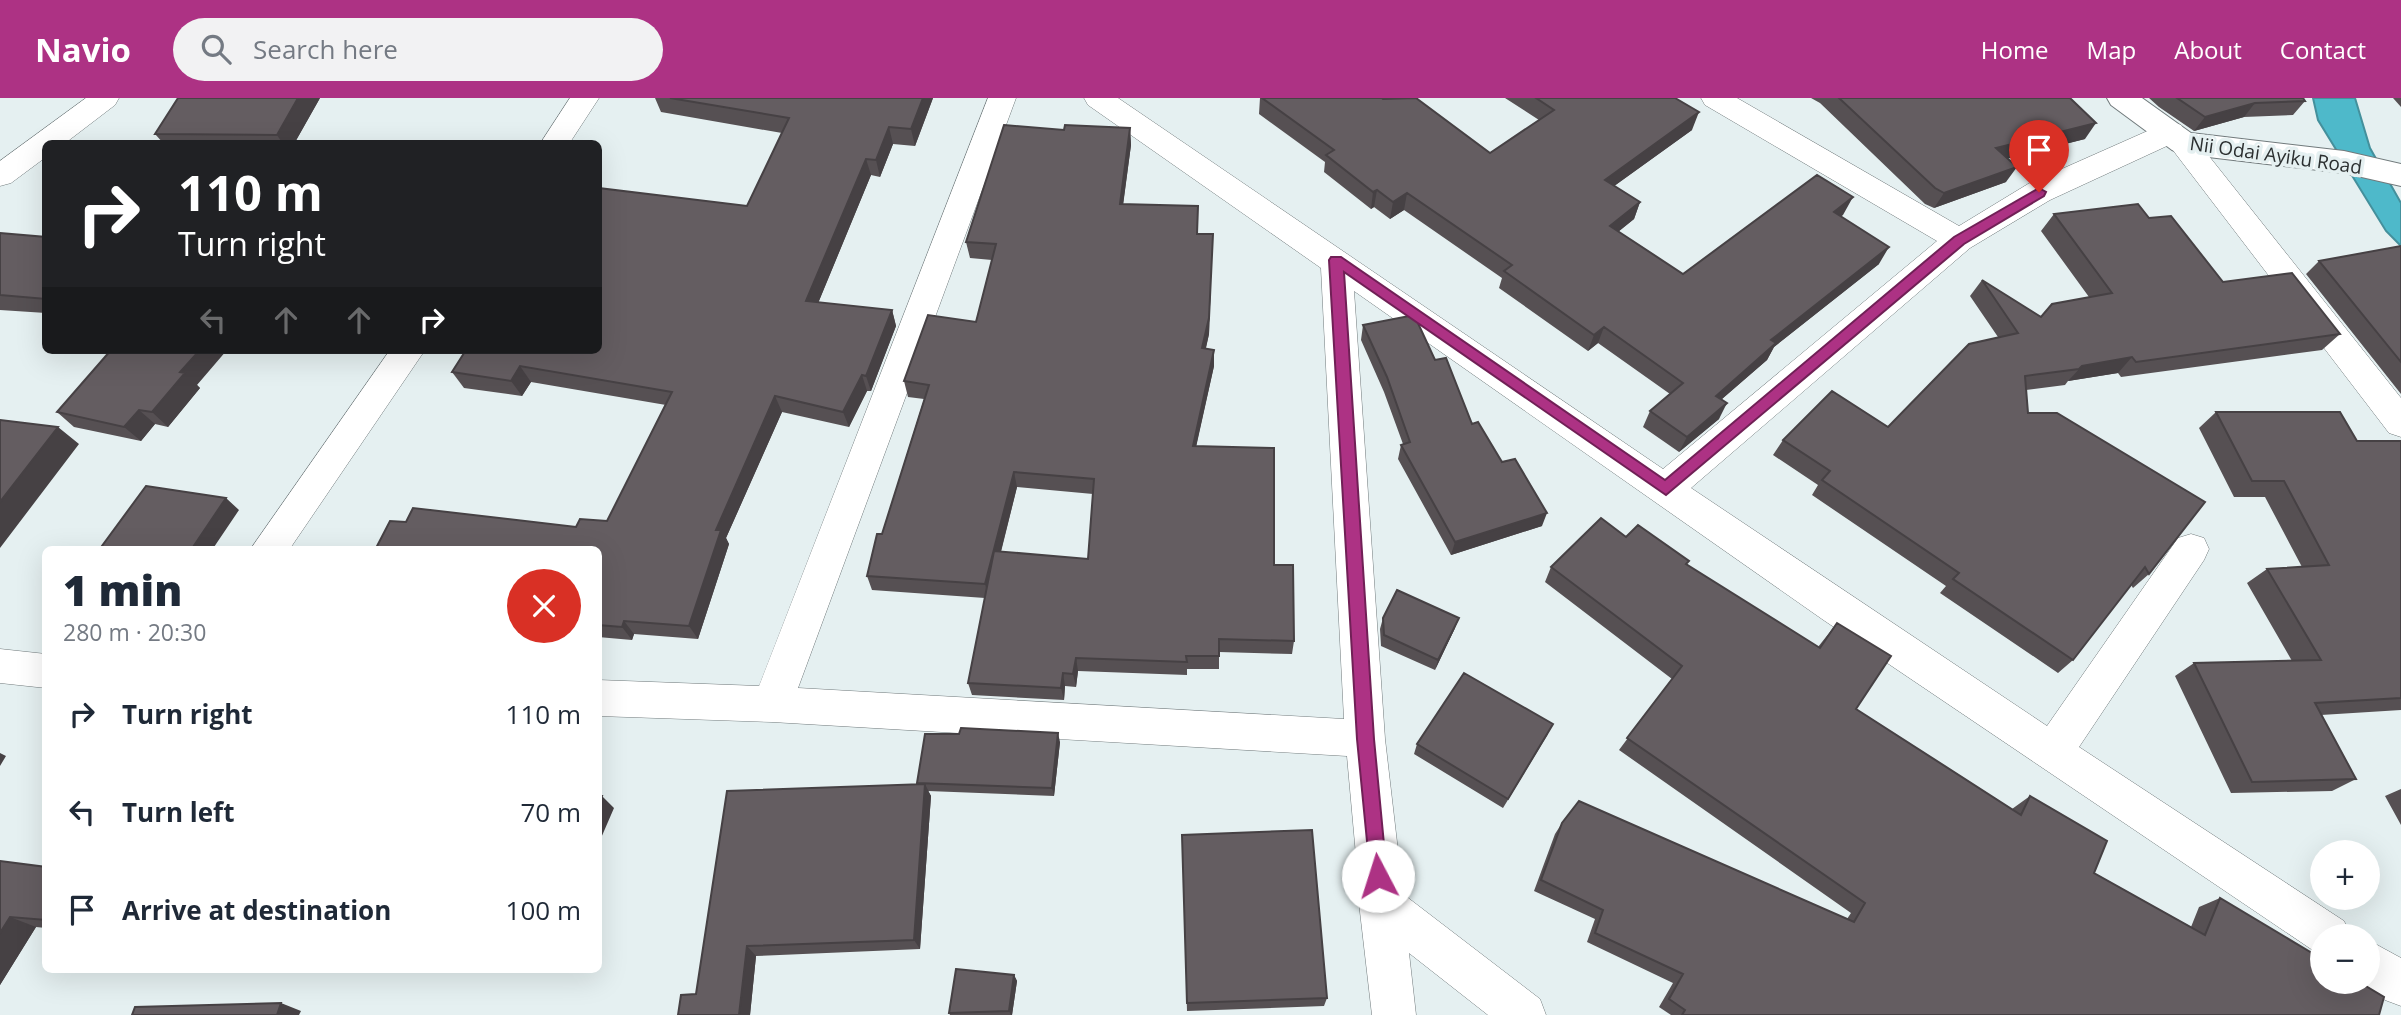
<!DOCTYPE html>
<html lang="en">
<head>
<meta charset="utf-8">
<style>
  :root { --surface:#fff; --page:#f2f2f3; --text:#1f2937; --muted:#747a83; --accent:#ad3284 }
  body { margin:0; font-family:"Open Sans",sans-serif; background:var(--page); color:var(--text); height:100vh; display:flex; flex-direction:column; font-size:26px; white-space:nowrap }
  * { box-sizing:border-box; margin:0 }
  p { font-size:23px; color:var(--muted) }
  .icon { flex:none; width:38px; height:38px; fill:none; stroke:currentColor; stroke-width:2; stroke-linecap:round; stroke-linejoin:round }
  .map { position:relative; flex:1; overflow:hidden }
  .side { position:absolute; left:42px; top:448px; width:560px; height:427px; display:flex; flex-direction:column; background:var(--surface); border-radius:10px; box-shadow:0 7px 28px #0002 }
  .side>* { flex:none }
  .guide { position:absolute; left:42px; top:42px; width:560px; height:214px; border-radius:10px; box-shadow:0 7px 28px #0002; background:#202124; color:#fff; overflow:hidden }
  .fabs { position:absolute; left:2310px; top:742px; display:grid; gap:14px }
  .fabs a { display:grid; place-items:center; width:70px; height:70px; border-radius:50%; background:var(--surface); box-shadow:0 7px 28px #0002; font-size:35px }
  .pin { position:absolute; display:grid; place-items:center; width:60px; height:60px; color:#fff; margin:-72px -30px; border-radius:50% 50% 50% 0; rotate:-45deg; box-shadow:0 0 7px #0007 }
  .pin .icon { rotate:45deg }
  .me { position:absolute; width:77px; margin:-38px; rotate:355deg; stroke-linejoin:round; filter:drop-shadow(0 0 5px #0008) }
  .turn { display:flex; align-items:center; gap:24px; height:147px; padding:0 21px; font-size:32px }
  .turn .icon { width:91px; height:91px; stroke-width:2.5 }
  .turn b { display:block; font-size:49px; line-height:60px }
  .lanes { display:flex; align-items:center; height:66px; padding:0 21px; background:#0003; justify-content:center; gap:35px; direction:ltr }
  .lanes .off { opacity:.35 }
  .round { display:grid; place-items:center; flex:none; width:74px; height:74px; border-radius:37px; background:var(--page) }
  .overview { display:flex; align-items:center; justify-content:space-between; height:119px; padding:0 21px }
  h1 { font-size:42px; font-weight:800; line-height:52px }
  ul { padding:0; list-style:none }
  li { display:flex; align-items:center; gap:21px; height:98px; padding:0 21px }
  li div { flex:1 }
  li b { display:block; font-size:26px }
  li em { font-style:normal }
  header { display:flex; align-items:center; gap:42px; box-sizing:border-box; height:98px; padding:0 35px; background:var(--accent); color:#fff }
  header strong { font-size:33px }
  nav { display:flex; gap:38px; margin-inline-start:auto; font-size:24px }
  .search { width:490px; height:63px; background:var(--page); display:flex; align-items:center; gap:18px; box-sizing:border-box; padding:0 24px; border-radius:38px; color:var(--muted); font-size:26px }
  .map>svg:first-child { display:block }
  .water { fill:#4eb9ca; stroke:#44909c; stroke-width:2 }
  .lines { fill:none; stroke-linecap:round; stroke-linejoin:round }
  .street-casing { stroke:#717a7c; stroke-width:1 }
  .secondary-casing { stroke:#717a7c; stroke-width:2 }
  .street { fill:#fff; fill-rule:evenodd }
  .secondary { fill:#fff; fill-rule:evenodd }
  .wall { fill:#565053; fill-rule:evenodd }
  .shaded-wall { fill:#464144 }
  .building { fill:#645d61; stroke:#464144; stroke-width:2 }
  .route { fill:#ad3284; stroke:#702056; stroke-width:2 }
  .labels { text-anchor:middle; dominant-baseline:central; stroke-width:7; stroke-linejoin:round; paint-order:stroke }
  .street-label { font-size:19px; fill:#2b2f30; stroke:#e5f0f1 }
</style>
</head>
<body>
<header>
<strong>Navio</strong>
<div class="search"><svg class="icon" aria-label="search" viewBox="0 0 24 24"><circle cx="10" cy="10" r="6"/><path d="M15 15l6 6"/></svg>Search here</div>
<nav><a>Home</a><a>Map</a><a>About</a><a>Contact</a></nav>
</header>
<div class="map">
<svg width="2401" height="917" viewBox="0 0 2401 917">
  <rect width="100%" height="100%" fill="#e5f0f1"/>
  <path class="water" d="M 2313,0 L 2355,0 L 2370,50 L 2401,105 L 2401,148 L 2386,133 L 2318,22 Z"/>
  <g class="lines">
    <defs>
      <path id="street" d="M 86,0 L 119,0 L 115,7 L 64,46 L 46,46 L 46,59 L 11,85 L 0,88 L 0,63 Z
        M 570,0 L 599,0 L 569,46 L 540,46 Z
        M 988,0 L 1016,0 L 798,590 L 1344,621 L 1321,170 L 1088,7 L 1084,0 L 1118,0 L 1663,371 L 1937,143 L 1705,7 L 1701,0 L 1737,0 L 1959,128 L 2028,86 L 2161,27 L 2171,24 L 2181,27 L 2185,35 L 2193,38 L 2401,300 L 2401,339 L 2389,335 L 2169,47 L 2050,102 L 1970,150 L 1691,390 L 2047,628 L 2178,440 L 2191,436 L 2204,440 L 2209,451 L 2204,462 L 2079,649 L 2344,823 L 2351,838 L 2322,838 L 2322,857 L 2314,853 L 1822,521 L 1354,193 L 1385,641 L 1403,796 L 1540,901 L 1546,917 L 1488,917 L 1409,855 L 1416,917 L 1372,917 L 1359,805 L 1360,801 L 1347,658 L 772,624 L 598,618 L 598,582 L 759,588 Z
        M 390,252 L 425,252 L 289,452 L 250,452 Z
        M 0,551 L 46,556 L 46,590 L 0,585 Z
        M 2368,842 L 2401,860 L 2401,908 L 2385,902 L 2359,884 L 2368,884 Z"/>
      <path id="secondary" d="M 2107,0 L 2142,0 L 2191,35 L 2344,53 L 2401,66 L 2401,88 L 2344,75 L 2183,56 L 2172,52 L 2111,7 Z"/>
    </defs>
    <use href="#street" class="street-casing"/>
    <use href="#secondary" class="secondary-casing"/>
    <use href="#street" class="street"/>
    <use href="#secondary" class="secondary"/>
  </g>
  <path class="wall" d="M 320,0 L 294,46 L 164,46 L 155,36 Z
    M 655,0 L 933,0 L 915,48 L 893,46 L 880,79 L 871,77 L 818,205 L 892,212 L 896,228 L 871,293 L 867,293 L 849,329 L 782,314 L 726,440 L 729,446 L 698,541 L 634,536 L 632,542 L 598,539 L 598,452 L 406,424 L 576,429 L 607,423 L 666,307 L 531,284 L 522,298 L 464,290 L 452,274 L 598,252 L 747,108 L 782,35 L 661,14 Z
    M 1260,0 L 1382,0 L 1490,55 L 1539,22 L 1505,0 L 1675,0 L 1692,32 L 1614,88 L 1640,104 L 1634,121 L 1618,134 L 1683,176 L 1843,117 L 1841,118 L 1879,166 L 1774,249 L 1767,262 L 1722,301 L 1719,321 L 1679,354 L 1643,329 L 1650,313 L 1670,296 L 1598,245 L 1588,253 L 1499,190 L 1502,180 L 1404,112 L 1390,121 L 1374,109 L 1371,111 L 1324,74 L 1325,64 L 1259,16 Z
    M 1811,0 L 2070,0 L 2085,41 L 2008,60 L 2006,84 L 1934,110 L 1925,106 L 1820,5 Z
    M 2149,0 L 2303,0 L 2305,3 L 2293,17 L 2244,19 L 2194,33 L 2159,9 Z
    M 2393,0 L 2401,0 L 2401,9 Z
    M 1130,30 L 1131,47 L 1123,106 L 1198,108 L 1198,136 L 1212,153 L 1209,236 L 1206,250 L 1214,268 L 1196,348 L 1274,467 L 1294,543 L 1292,556 L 1219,554 L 1219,571 L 1187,571 L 1187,577 L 1078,573 L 1076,589 L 1065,588 L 1064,602 L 972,597 L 968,585 L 985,500 L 872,492 L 867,478 L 882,436 L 924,301 L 908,299 L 904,283 L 976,224 L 992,162 L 970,160 L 966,144 L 1064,32 ZM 1017,389 L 1093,396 L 1088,461 L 1001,454 Z
    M 2054,116 L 2149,120 L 2223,184 L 2340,236 L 2322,252 L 2121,279 L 2118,275 L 2068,283 L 2065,287 L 2026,292 L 2028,315 L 2057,315 L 2149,476 L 2133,490 L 2131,487 L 2073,562 L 2058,575 L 1940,495 L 1946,488 L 1812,397 L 1818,387 L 1773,357 L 1783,342 L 1888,329 L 1998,239 L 1970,198 L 1982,182 L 2041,219 L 2089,199 L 2041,133 Z
    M 0,135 L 46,139 L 46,215 L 0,212 Z
    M 2401,148 L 2401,296 L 2306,176 L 2319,163 Z
    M 1363,227 L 1435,262 L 1472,326 L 1502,364 L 1542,428 L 1451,457 L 1398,361 L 1401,347 L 1403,346 L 1384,294 L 1361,242 Z
    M 197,287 L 200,290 L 168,329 L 155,326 L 141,343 L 74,329 L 57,314 Z
    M 2216,314 L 2357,343 L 2401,343 L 2401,612 L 2321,617 L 2356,681 L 2332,693 L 2231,695 L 2175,578 L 2194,565 L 2292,563 L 2247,485 L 2267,471 L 2302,469 L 2265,399 L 2234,399 L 2199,330 Z
    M 1626,439 L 1687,467 L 1818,549 L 1837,525 L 1856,611 L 2012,711 L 2030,698 L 2094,775 L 2191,829 L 2199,809 L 2220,800 L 2379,917 L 1671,917 L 1659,909 L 1673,885 L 1587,844 L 1595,821 L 1534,793 L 1555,736 L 1562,725 L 1847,821 L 1851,815 L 1619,652 L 1672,581 L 1545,484 L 1551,469 Z
    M 1383,520 L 1455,530 L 1435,572 L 1381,548 L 1380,531 Z
    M 959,636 L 1060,644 L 1054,698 L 928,693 L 931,698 L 920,851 L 756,858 L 750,917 L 678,917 L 696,896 L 918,687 L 917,685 Z
    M 1548,636 L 1503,710 L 1414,656 L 1417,646 Z
    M 2401,691 L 2401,727 L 2385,698 Z
    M 1182,737 L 1327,900 L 1324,908 L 1187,913 Z
    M 0,763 L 46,769 L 46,830 L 36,829 L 0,887 Z
    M 1014,877 L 1017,883 L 1012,917 L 950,917 L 949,915 Z"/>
  <path class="shaded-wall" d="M 298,0 L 320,0 L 294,46 L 283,46 L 277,37 Z
    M 923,0 L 933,0 L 915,48 L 911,31 Z
    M 2255,5 L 2244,19 L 2194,33 L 2205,19 Z
    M 1699,14 L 1692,32 L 1599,99 L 1605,82 Z
    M 2096,25 L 2085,41 L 1986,66 L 1996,50 Z
    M 889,29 L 893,46 L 880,79 L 876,62 Z
    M 1130,30 L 1131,47 L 1121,123 L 1120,106 Z
    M 866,61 L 871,77 L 812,220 L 806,203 Z
    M 2017,69 L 2006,84 L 1934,110 L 1944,95 Z
    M 1377,92 L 1374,109 L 1371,111 L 1373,94 Z
    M 1407,95 L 1404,112 L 1390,121 L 1393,104 Z
    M 1853,99 L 1843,117 L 1825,131 L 1834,114 Z
    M 1640,104 L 1634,121 L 1604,145 L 1610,128 Z
    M 1889,149 L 1879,166 L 1774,249 L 1767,262 L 1708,313 L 1716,298 L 1771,242 Z
    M 1212,153 L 1209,236 L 1202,266 L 1202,250 Z
    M 892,212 L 896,228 L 871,293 L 866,278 Z
    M 1604,229 L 1598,245 L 1588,253 L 1594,237 Z
    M 200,252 L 227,252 L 197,287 L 200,290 L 168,329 L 152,314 L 180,274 Z
    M 1214,252 L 1214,268 L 1193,363 L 1193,348 Z
    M 2132,259 L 2118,275 L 2068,283 L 2082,268 Z
    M 520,268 L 531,284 L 522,298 L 511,283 Z
    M 862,277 L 867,293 L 849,329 L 843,314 Z
    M 775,298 L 782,314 L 726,440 L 729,446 L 698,541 L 689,528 L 716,432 Z
    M 1727,305 L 1719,321 L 1679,354 L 1687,339 Z
    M 139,312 L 155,326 L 141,343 L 124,329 Z
    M 58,329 L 79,346 L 0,450 L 0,404 Z
    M 1014,374 L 1017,389 L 989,500 L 985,486 Z
    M 226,400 L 239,412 L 212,452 L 191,452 Z
    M 1547,415 L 1542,428 L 1451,457 L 1455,444 Z
    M 1459,520 L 1455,530 L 1435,572 L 1438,562 Z
    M 624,523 L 634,536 L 632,542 L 622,529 Z
    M 1076,560 L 1078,573 L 1076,589 L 1073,576 Z
    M 1063,575 L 1065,588 L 1064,602 L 1061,590 Z
    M 1058,635 L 1060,644 L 1054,698 L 1052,690 Z
    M 0,655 L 6,658 L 0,668 Z
    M 925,686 L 931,698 L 920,851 L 914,842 Z
    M 602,698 L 614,710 L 598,747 L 598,706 Z
    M 10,819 L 36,829 L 0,887 L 0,835 Z
    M 747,848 L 756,858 L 750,917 L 739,917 Z
    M 1014,877 L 1017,883 L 1012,917 L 1011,917 L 1009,913 Z
    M 281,905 L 301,913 L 299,917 L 277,917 Z"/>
  <path class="building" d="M 178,0 L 298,0 L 277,37 L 155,36 Z
    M 670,0 L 923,0 L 911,31 L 889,29 L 876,62 L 866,61 L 806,203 L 892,212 L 866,278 L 862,277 L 843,314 L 775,298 L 716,432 L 721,432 L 689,528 L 624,523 L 622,529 L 598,527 L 598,452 L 375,452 L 390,423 L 406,424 L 413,410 L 576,429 L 580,421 L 607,423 L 672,294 L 520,268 L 511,283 L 452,274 L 466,252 L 598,252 L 598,90 L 747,108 L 789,20 Z
    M 1262,0 L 1382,0 L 1383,1 L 1416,0 L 1490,55 L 1554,12 L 1536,0 L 1675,0 L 1699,14 L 1605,82 L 1640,104 L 1610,128 L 1683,176 L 1817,77 L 1853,99 L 1834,114 L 1889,149 L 1771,242 L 1776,245 L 1716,298 L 1727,305 L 1687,339 L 1650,313 L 1683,285 L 1604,229 L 1594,237 L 1504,173 L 1512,167 L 1407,95 L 1393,104 L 1377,92 L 1373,94 L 1326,57 L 1334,52 Z
    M 1839,0 L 2070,0 L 2096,25 L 1996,50 L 2017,69 L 1944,95 L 1935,90 Z
    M 2177,0 L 2303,0 L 2305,3 L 2255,5 L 2205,19 Z
    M 1004,27 L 1064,32 L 1065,27 L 1130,30 L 1120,106 L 1198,108 L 1197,136 L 1213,136 L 1209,220 L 1202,250 L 1214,252 L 1193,348 L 1274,350 L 1274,467 L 1293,467 L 1294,543 L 1219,541 L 1219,558 L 1186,558 L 1187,564 L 1076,560 L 1073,576 L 1063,575 L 1061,590 L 968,585 L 994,453 L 1088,461 L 1094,381 L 1014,374 L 985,486 L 867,478 L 877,436 L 882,436 L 929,287 L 904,283 L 928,217 L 976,224 L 996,146 L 966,144 Z
    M 2138,106 L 2149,120 L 2171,118 L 2223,184 L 2292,175 L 2340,236 L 2136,264 L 2132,259 L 2082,268 L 2079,271 L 2025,278 L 2028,315 L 2057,315 L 2205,404 L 2149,476 L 2145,469 L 2073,562 L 1953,481 L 1959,475 L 1822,382 L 1830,373 L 1783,342 L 1832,293 L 1888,329 L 1969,246 L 2018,235 L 1982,182 L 2041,219 L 2052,206 L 2112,195 L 2054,116 Z
    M 0,135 L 46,139 L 46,201 L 0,197 Z
    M 2401,148 L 2401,264 L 2319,163 Z
    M 1409,218 L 1417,223 L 1435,262 L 1446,260 L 1472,326 L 1478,324 L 1502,364 L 1515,361 L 1547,415 L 1455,444 L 1401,347 L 1410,344 L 1387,279 L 1363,227 Z
    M 111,252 L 200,252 L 180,274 L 185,275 L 152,314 L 139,312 L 124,329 L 57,314 Z
    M 2216,314 L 2340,314 L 2357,343 L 2401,343 L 2401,600 L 2315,605 L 2356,681 L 2252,684 L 2194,565 L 2321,562 L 2267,471 L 2329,467 L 2284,383 L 2252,383 Z
    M 0,322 L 58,329 L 0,404 Z
    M 146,388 L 226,400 L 191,452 L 99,452 Z
    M 1601,420 L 1626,439 L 1638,427 L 1689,463 L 1686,466 L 1820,550 L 1837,525 L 1891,558 L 1856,611 L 2021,717 L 2030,698 L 2107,743 L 2094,775 L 2205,837 L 2220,800 L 2322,861 L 2322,884 L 2359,884 L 2384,899 L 2379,917 L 1682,917 L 1685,912 L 1669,901 L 1683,876 L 1595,835 L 1603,812 L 1541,782 L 1562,725 L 1579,703 L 1854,824 L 1865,805 L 1627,640 L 1682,568 L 1551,469 Z
    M 1397,492 L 1459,520 L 1438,562 L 1384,537 L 1383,520 Z
    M 1464,575 L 1553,626 L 1508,701 L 1417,646 Z
    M 961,630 L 1058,635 L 1052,690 L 917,685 L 925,636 L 959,636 Z
    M 925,686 L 914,842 L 747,848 L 739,917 L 678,917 L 681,897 L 696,896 L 727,693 Z
    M 598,697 L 602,698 L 598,706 Z
    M 1312,732 L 1327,900 L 1187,905 L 1182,737 Z
    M 0,763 L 46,769 L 46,822 L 10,819 L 0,835 Z
    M 956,871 L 1014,877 L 1009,913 L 949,915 Z
    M 281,905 L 277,917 L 132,917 L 135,909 Z"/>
  <path class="route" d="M 2039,90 L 2046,94 L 2044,98 L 1964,146 L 1666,397 L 1344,174 L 1374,641 L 1387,778 L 1384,784 L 1378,787 L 1371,784 L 1357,641 L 1329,162 L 1331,159 L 1341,159 L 1665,382 L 1954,139 Z"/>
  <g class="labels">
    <g class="street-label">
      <text transform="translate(2276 57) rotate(8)">Nii Odai Ayiku Road</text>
    </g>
  </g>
</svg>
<div class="fabs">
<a>+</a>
<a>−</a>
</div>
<div class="pin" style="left:2039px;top:94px;background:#d93025"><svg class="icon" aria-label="arrive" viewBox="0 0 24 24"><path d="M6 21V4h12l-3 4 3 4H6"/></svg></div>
<svg class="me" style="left:1378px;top:778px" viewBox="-20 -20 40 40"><circle r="19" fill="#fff"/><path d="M0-13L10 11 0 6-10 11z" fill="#ad3284"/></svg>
<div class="guide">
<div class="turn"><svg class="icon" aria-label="right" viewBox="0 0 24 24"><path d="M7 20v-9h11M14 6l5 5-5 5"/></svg><div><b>110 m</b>Turn right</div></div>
<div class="lanes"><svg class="icon off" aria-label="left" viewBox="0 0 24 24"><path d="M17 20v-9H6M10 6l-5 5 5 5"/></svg><svg class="icon off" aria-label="ahead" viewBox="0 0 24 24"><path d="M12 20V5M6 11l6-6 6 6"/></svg><svg class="icon off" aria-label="ahead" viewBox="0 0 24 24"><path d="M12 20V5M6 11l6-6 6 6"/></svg><svg class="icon" aria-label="right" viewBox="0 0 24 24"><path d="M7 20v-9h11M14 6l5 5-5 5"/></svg></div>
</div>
<section class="side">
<div class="overview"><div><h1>1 min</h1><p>280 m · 20:30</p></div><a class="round" style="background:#d93025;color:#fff"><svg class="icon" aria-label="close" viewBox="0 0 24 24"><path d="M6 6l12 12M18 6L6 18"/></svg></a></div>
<ul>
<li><svg class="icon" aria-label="right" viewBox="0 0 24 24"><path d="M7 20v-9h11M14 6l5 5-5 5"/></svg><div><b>Turn right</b></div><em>110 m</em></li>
<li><svg class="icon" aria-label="left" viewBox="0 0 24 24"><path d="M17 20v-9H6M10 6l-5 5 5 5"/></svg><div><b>Turn left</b></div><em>70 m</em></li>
<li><svg class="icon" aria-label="arrive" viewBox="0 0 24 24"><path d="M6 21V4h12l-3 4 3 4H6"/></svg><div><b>Arrive at destination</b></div><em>100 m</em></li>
</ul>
</section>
</div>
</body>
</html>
